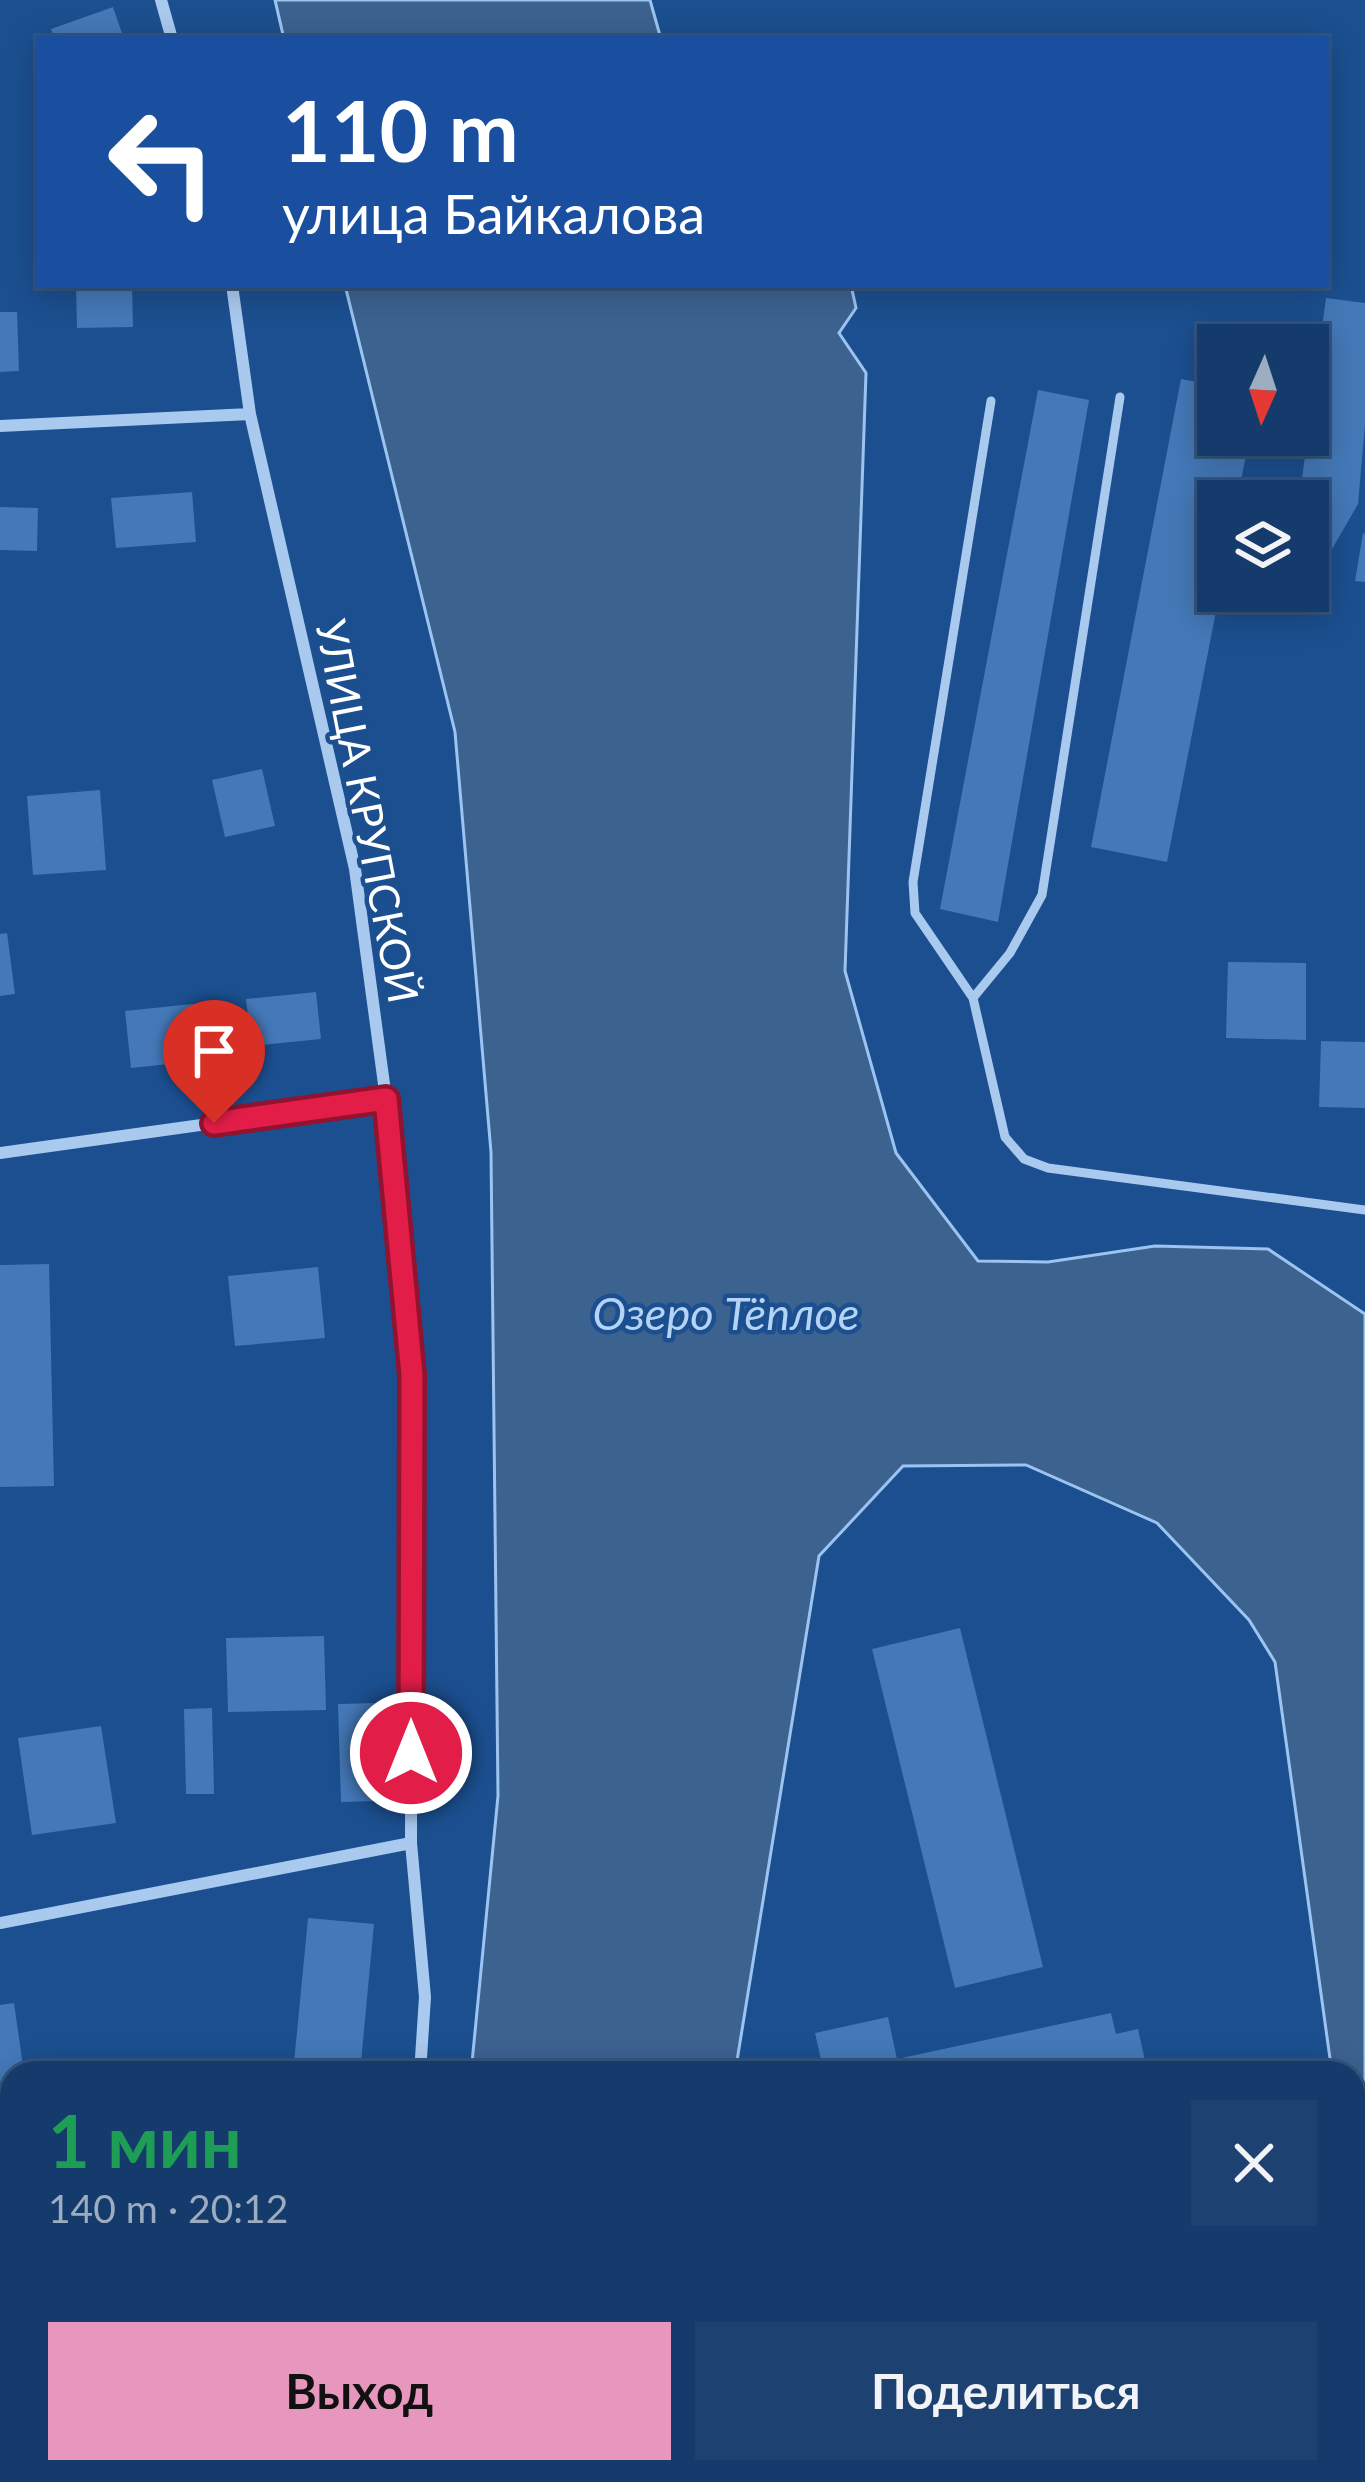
<!DOCTYPE html>
<html lang="ru">
<head>
<meta charset="utf-8">
<style>
  :root { --surface:#143b6b; --page:#1d4271; --text:#f1f3f6; --muted:#9dadc1; --line:#33557e; --accent:#e797bd }
  body { margin:0; font-family:Lato,sans-serif; background:var(--page); color:var(--text); height:100vh; display:flex; flex-direction:column; font-size:45px; white-space:nowrap }
  * { box-sizing:border-box; margin:0 }
  p { font-size:39px; color:var(--muted) }
  .icon { flex:none; width:66px; height:66px; fill:none; stroke:currentColor; stroke-width:2; stroke-linecap:round; stroke-linejoin:round }
  .map { position:relative; flex:1; overflow:hidden }
  .side { position:absolute; left:0px; top:2061px; width:1365px; height:423px; display:flex; flex-direction:column; background:var(--surface); border-radius:36px 36px 0 0; box-shadow:0 6px 30px #0003,0 0 0 3px var(--line) }
  .side>* { flex:none }
  .top-card { position:absolute; left:36px; top:36px; width:1293px; height:252px; border-radius:0px; box-shadow:0 6px 30px #0003,0 0 0 3px var(--line); background:#1a4fa0; color:#fff; overflow:hidden }
  .needle { width:78px; rotate:183deg }
  .fabs { position:absolute; left:1197px; top:324px; display:grid; gap:24px }
  .fabs a { display:grid; place-items:center; width:132px; height:132px; border-radius:0px; background:var(--surface); box-shadow:0 6px 30px #0003,0 0 0 3px var(--line); font-size:60px }
  .pin { position:absolute; display:grid; place-items:center; width:102px; height:102px; color:#fff; margin:-123px -51px; border-radius:50% 50% 50% 0; rotate:-45deg; box-shadow:0 0 12px #0007 }
  .pin .icon { rotate:45deg }
  .me { position:absolute; width:132px; margin:-66px; rotate:0deg; stroke-linejoin:round; filter:drop-shadow(0 0 9px #0008) }
  .turn { display:flex; align-items:center; gap:42px; height:252px; padding:0 48px; font-size:54px }
  .turn .icon { width:156px; height:156px; stroke-width:2.5 }
  .turn b { display:block; font-size:84px; line-height:102px }
  .round { display:grid; place-items:center; flex:none; width:126px; height:126px; border-radius:0px; background:var(--page) }
  .summary { display:flex; align-items:center; justify-content:space-between; height:204px; padding:0 48px }
  h1 { font-size:72px; font-weight:700; line-height:90px; color:#1e9e55 }
  .cta { display:flex; gap:24px; margin-top:auto; padding:24px 48px }
  .cta a { flex:1; height:138px; border-radius:0px; background:var(--accent); color:#111; font-size:48px; font-weight:700; line-height:138px; text-align:center }
  .cta a+a { background:var(--page); color:var(--text) }
  .map>svg:first-child { display:block }
  .water { fill:#3c6290; stroke:#9cc4f0; stroke-width:3 }
  .building { fill:#4478b7 }
  .lines { fill:none; stroke-linecap:round; stroke-linejoin:round }
  .lane { stroke:#a9c9ee; stroke-width:9 }
  .street { stroke:#a9c9ee; stroke-width:12 }
  .secondary { stroke:#d6e6fa; stroke-width:24 }
  .route-casing { stroke:#92132f; stroke-width:30 }
  .route { stroke:#e11d48; stroke-width:21 }
  .labels { text-anchor:middle; dominant-baseline:central; stroke-width:9; stroke-linejoin:round; paint-order:stroke }
  .street-label { font-size:42px; fill:#fff; stroke:#1b4f8f }
  .water-label { font-size:45px; font-style:italic; fill:#b5d3f5; stroke:#1b4f8f }
</style>
</head>
<body>
<div class="map">
<svg width="1365" height="2482" viewBox="0 0 1365 2482">
  <rect width="100%" height="100%" fill="#1b4f8f"/>
  <path class="water" d="M 275,0 L 650,0 L 661,39 L 284,39 Z
    M 345,285 L 851,285 L 856,308 L 839,333 L 866,373 L 845,971 L 896,1153 L 978,1261 L 1048,1262 L 1155,1246 L 1268,1249 L 1365,1314 L 1365,2202 L 1353,2161 L 1353,2073 L 1332,2073 L 1275,1662 L 1249,1620 L 1157,1523 L 1026,1465 L 903,1466 L 819,1556 L 735,2073 L 471,2073 L 498,1796 L 491,1152 L 455,732 Z
    M 423,2472 L 663,2472 L 655,2482 L 420,2482 Z"/>
  <path class="building" d="M 113,7 L 124,39 L 55,39 L 51,29 Z
    M 76,285 L 132,285 L 133,327 L 77,328 Z
    M 1326,298 L 1365,303 L 1365,425 L 1358,504 L 1320,570 L 1308,566 L 1308,501 L 1299,501 Z
    M 0,312 L 17,312 L 19,371 L 0,372 Z
    M 1181,379 L 1218,386 L 1218,435 L 1250,435 L 1237,501 L 1218,501 L 1220,591 L 1167,862 L 1091,847 Z
    M 1038,390 L 1089,400 L 998,922 L 940,909 Z
    M 192,492 L 196,542 L 116,548 L 111,498 Z
    M 0,507 L 38,508 L 37,551 L 0,550 Z
    M 1363,533 L 1365,534 L 1365,582 L 1355,581 Z
    M 262,769 L 275,826 L 225,837 L 212,780 Z
    M 100,790 L 106,870 L 33,875 L 27,796 Z
    M 7,933 L 15,994 L 0,996 L 0,934 Z
    M 1228,962 L 1306,963 L 1306,1040 L 1226,1038 Z
    M 316,992 L 321,1039 L 251,1046 L 246,999 Z
    M 202,1003 L 207,1060 L 131,1068 L 125,1011 Z
    M 1321,1041 L 1365,1042 L 1365,1108 L 1319,1107 Z
    M 49,1264 L 54,1486 L 0,1487 L 0,1265 Z
    M 318,1267 L 325,1338 L 235,1346 L 228,1276 Z
    M 960,1628 L 1043,1967 L 955,1988 L 872,1649 Z
    M 324,1636 L 326,1710 L 228,1712 L 226,1638 Z
    M 377,1703 L 380,1801 L 341,1802 L 338,1704 Z
    M 212,1708 L 214,1794 L 186,1794 L 184,1709 Z
    M 101,1726 L 116,1823 L 32,1835 L 18,1738 Z
    M 308,1918 L 374,1924 L 360,2073 L 293,2073 Z
    M 14,2003 L 24,2073 L 12,2073 L 12,2258 L 0,2259 L 0,2005 Z
    M 1111,2013 L 1116,2034 L 1138,2029 L 1145,2061 L 1092,2073 L 824,2073 L 815,2033 L 888,2017 L 897,2059 Z"/>
  <g class="lines">
    <path class="lane" d="M 991,401 L 913,882 L 915,913 L 973,998 L 1005,1137 L 1024,1159 L 1048,1168 L 1365,1210
      M 973,998 L 1010,953 L 1042,895 L 1120,397
      M 825,2472 L 826,2482
      M 1326,2482 L 1326,2472"/>
    <path class="street" d="M 161,0 L 172,39
      M 232,285 L 250,414 L 355,869 L 386,1099 L 412,1375 L 411,1843 L 425,1997 L 420,2073
      M 0,426 L 250,414
      M 0,1153 L 386,1099
      M 0,1923 L 411,1843
      M 342,2482 L 345,2472"/>
    <path class="secondary" d="M 1353,2464 L 1365,2462
      M 1260,2482 L 1312,2472"/>
  </g>
  <g class="lines">
    <defs>
      <path id="route" d="M 214,1123 L 386,1099 L 412,1375 L 411,1753"/>
    </defs>
    <use href="#route" class="route-casing"/>
    <use href="#route" class="route"/>
  </g>
  <g class="labels">
    <g class="street-label">
      <text transform="translate(368 811) rotate(79)">УЛИЦА КРУПСКОЙ</text>
    </g>
    <g class="water-label">
      <text x="726" y="1313">Озеро Тёплое</text>
    </g>
  </g>
</svg>
<div class="fabs">
<a><svg class="needle" viewBox="-14 -14 28 28"><path d="M0-13l5 13h-10z" fill="#e53935"/><path d="M0 13l5-13h-10z" fill="#9dadc1"/></svg></a>
<a><svg class="icon" aria-label="layers" viewBox="0 0 24 24"><path d="M12 4l9 5-9 5-9-5zM3 14l9 5 9-5"/></svg></a>
</div>
<div class="pin" style="left:214px;top:1123px;background:#d93025"><svg class="icon" aria-label="arrive" viewBox="0 0 24 24"><path d="M6 21V4h12l-3 4 3 4H6"/></svg></div>
<svg class="me" style="left:411px;top:1753px" viewBox="-20 -20 40 40"><circle r="17" fill="#e11d48" stroke="#fff" stroke-width="3"/><path d="M0-11L8 9 0 5-8 9z" fill="#fff"/></svg>
<div class="top-card">
<div class="turn"><svg class="icon" aria-label="left" viewBox="0 0 24 24"><path d="M17 20v-9H6M10 6l-5 5 5 5"/></svg><div><b>110 m</b>улица Байкалова</div></div>
</div>
<section class="side">
<div class="summary"><div><h1>1 мин</h1><p>140 m · 20:12</p></div><a class="round"><svg class="icon" aria-label="close" viewBox="0 0 24 24"><path d="M6 6l12 12M18 6L6 18"/></svg></a></div>
<div class="cta"><a>Выход</a><a>Поделиться</a></div>
</section>
</div>
</body>
</html>
